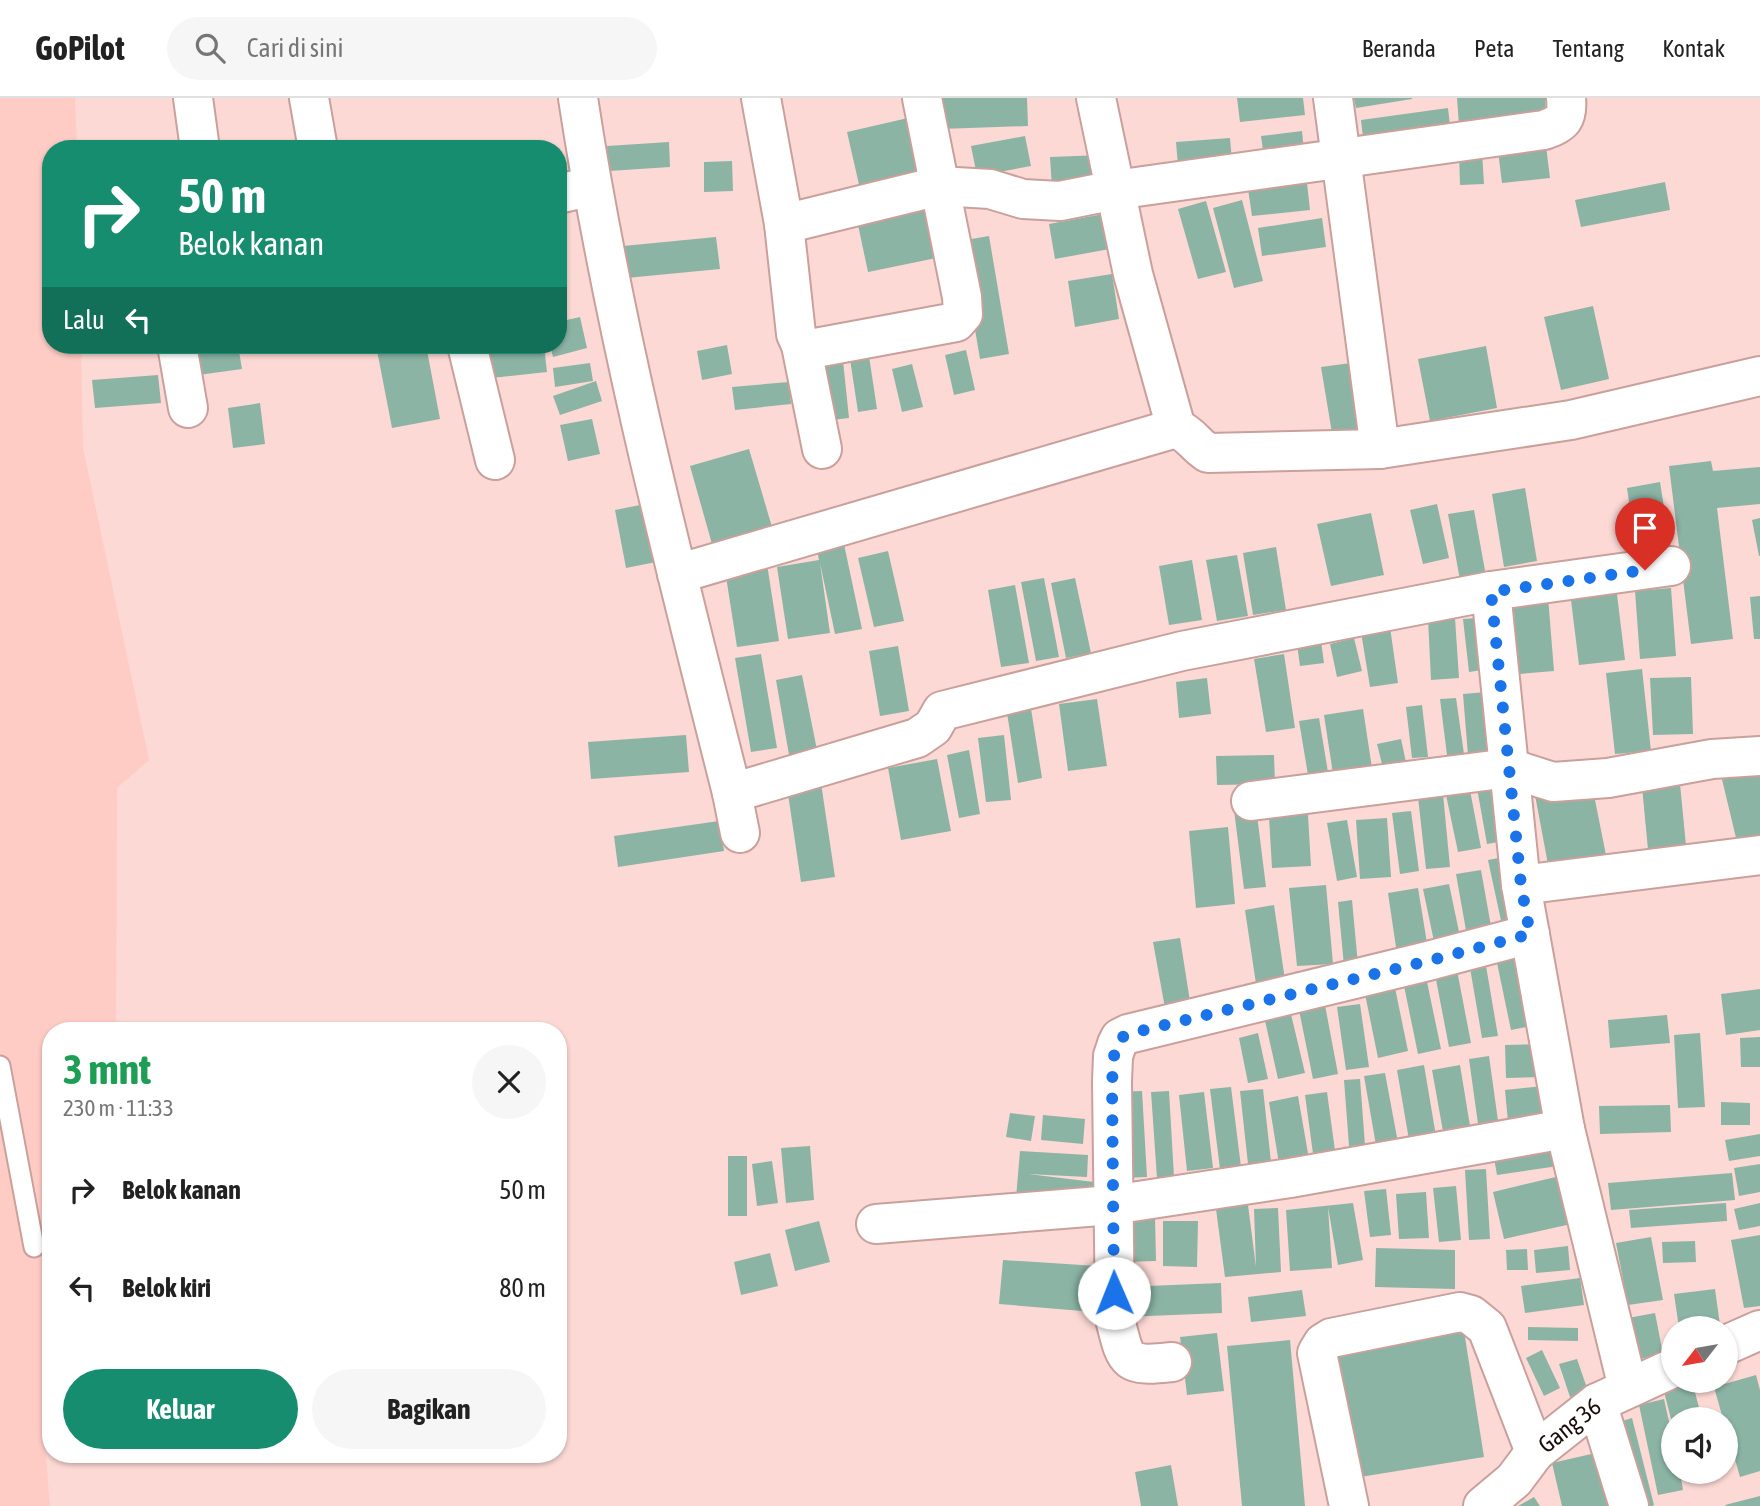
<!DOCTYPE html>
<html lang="id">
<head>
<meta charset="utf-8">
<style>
  :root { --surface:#fff; --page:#f6f6f6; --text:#222; --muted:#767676; --line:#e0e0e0; --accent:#178d6f }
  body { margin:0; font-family:"Asap Condensed",sans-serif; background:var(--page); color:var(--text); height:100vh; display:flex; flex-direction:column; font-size:26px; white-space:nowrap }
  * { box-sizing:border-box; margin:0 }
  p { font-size:23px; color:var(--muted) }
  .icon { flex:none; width:38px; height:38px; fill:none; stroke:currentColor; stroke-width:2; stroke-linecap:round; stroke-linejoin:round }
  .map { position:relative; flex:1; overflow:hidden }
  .side { position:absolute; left:42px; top:924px; width:525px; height:441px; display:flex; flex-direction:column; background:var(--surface); border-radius:28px; box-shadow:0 2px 5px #0004 }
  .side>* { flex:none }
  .hud { position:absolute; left:42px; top:42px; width:525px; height:214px; border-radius:28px; box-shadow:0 2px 5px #0004; background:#178d6f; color:#fff; overflow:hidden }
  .needle { width:46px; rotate:239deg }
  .buttons { position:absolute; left:1661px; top:1218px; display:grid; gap:14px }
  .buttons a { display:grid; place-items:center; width:77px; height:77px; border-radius:50%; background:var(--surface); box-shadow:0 2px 5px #0004; font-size:35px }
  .pin { position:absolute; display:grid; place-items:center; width:60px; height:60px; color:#fff; margin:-72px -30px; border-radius:50% 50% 50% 0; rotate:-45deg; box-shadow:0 0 7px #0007 }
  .pin .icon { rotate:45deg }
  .me { position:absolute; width:77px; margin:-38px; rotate:359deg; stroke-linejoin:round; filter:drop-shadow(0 0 5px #0008) }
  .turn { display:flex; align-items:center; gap:24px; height:147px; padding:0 21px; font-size:32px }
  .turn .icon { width:91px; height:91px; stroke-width:2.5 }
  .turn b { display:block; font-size:49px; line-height:60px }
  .then { display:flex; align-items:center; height:66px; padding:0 21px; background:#0003; gap:14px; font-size:26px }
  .round { display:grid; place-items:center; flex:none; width:74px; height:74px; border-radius:37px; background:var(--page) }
  .summary { display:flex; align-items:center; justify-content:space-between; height:119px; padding:0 21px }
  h1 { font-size:42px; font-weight:700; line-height:52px; color:#1e9e55 }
  .button { display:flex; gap:14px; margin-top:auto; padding:14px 21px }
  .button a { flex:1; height:80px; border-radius:42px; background:var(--accent); color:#fff; font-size:28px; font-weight:700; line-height:80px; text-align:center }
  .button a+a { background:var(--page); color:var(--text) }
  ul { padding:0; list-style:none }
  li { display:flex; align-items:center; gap:21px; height:98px; padding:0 21px }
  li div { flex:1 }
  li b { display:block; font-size:26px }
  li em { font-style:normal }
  header { display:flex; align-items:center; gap:42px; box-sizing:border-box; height:98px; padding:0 35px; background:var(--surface); border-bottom:2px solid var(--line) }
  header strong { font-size:33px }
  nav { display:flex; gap:38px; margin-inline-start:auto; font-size:24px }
  .search { width:490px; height:63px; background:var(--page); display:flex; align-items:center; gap:18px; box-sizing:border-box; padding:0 24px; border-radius:38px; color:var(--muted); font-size:26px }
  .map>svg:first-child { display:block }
  .built { fill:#ffcbc5 }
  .building { fill:#8bb4a5 }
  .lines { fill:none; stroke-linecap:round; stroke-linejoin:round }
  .service-casing { stroke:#c9a09b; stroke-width:23 }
  .minor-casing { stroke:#c9a09b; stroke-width:42 }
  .service { stroke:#fff; stroke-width:19 }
  .minor { stroke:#fff; stroke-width:38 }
  .route { stroke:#1a73e8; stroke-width:12; stroke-dasharray:0 21.6 }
  .labels { text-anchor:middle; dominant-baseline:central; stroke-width:5; stroke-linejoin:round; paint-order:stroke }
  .street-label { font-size:24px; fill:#1a0c0b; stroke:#fdebe9 }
</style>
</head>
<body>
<header>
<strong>GoPilot</strong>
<div class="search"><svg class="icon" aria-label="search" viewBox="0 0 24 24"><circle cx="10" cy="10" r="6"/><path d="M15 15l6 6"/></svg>Cari di sini</div>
<nav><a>Beranda</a><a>Peta</a><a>Tentang</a><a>Kontak</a></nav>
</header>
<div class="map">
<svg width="1760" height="1408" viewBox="0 0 1760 1408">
  <rect width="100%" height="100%" fill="#fcd9d5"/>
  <path class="built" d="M 0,0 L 75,0 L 77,51 L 51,51 L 51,247 L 81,247 L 83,350 L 149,662 L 117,690 L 116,933 L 51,933 L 51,1287 L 43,1321 L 50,1408 L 0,1408 Z"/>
  <path class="building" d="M 940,0 L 1027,0 L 1028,28 L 941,31 Z
    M 1237,0 L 1303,0 L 1305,17 L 1240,24 Z
    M 1354,0 L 1412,0 L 1412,1 L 1356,10 Z
    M 1457,0 L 1545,0 L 1546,21 L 1459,28 Z
    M 1448,10 L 1451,36 L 1364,48 L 1361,22 Z
    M 908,20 L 921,77 L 860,91 L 847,34 Z
    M 1302,33 L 1305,63 L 1265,68 L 1261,38 Z
    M 1025,38 L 1031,68 L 977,78 L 971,48 Z
    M 1230,40 L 1233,75 L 1179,80 L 1176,44 Z
    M 669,44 L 670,69 L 609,73 L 607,48 Z
    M 1546,48 L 1550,80 L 1502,85 L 1498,53 Z
    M 1459,54 L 1482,54 L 1484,86 L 1460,87 Z
    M 1102,57 L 1104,88 L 1052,90 L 1050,59 Z
    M 732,63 L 733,93 L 704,94 L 704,64 Z
    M 1665,84 L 1670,112 L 1581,129 L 1575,102 Z
    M 1307,85 L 1310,112 L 1252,118 L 1248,91 Z
    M 1242,102 L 1263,183 L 1234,190 L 1213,110 Z
    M 1206,103 L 1226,174 L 1198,181 L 1178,111 Z
    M 935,106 L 946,158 L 868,174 L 857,122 Z
    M 558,110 L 567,142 L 558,145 Z
    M 1109,115 L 1115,150 L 1055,161 L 1049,126 Z
    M 1322,120 L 1326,149 L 1262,158 L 1258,130 Z
    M 989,138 L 1009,256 L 980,261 L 960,143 Z
    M 716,139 L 720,171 L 616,181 L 613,149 Z
    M 1112,176 L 1119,221 L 1075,229 L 1068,183 Z
    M 1593,208 L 1609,281 L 1561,292 L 1544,219 Z
    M 580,219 L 587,250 L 553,259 L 550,247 L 558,247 L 558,224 Z
    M 179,247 L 238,247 L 242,271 L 184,279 Z
    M 376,247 L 426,247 L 440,321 L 392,330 Z
    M 487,247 L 544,247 L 547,274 L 491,280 Z
    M 727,247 L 732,276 L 702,282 L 697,253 Z
    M 1486,248 L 1497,310 L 1430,323 L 1418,261 Z
    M 966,252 L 975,292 L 954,297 L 945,257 Z
    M 869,258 L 877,311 L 858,314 L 850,261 Z
    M 843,263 L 849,320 L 823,323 L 817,266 Z
    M 590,265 L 593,283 L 555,289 L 553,270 Z
    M 1351,265 L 1361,331 L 1332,335 L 1321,269 Z
    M 912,266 L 923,309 L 902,314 L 892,271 Z
    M 158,277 L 161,305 L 95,310 L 92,282 Z
    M 596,283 L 602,303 L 560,317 L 553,298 Z
    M 789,284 L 791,306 L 735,312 L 732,289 Z
    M 260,305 L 265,346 L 233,350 L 228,310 Z
    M 592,321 L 600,356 L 568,363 L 560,327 Z
    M 749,351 L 772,429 L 712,446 L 690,368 Z
    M 1711,363 L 1713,373 L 1760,369 L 1760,406 L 1717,410 L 1733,541 L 1691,546 L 1669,368 Z
    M 1660,384 L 1672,459 L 1638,464 L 1627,390 Z
    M 1525,390 L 1537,463 L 1504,469 L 1492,396 Z
    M 650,405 L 661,463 L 626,470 L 615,412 Z
    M 1437,406 L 1449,460 L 1423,466 L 1410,412 Z
    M 1474,412 L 1486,478 L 1460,482 L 1448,416 Z
    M 1371,415 L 1384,477 L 1331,488 L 1317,426 Z
    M 1760,420 L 1760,458 L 1759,458 L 1752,422 Z
    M 841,432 L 862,531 L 835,536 L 820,465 L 830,535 L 788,541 L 777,469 L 819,462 L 814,437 Z
    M 1276,449 L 1286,512 L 1253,517 L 1243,455 Z
    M 888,453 L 904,523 L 874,529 L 858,460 Z
    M 1237,457 L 1248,518 L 1217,523 L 1206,462 Z
    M 1192,462 L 1202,522 L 1169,527 L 1159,468 Z
    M 767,466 L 779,543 L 737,549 L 725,472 Z
    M 1044,480 L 1059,559 L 1036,563 L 1021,484 Z
    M 1075,480 L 1091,555 L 1066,560 L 1051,485 Z
    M 1615,480 L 1625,562 L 1579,567 L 1569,486 Z
    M 1015,487 L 1029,565 L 1001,569 L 988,492 Z
    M 1671,490 L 1676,558 L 1640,561 L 1635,493 Z
    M 1760,498 L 1760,541 L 1754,541 L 1750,499 Z
    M 1548,499 L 1554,573 L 1519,576 L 1513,502 Z
    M 1455,520 L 1459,580 L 1431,582 L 1428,521 Z
    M 1477,520 L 1482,572 L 1469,574 L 1463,521 Z
    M 1390,529 L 1398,585 L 1370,589 L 1361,534 Z
    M 1354,540 L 1362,573 L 1337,579 L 1330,546 Z
    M 1321,543 L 1324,565 L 1300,568 L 1297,546 Z
    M 898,548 L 909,613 L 880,618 L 869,553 Z
    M 761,556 L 777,650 L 751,654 L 735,560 Z
    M 1284,556 L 1295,630 L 1266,634 L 1254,561 Z
    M 1642,571 L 1651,653 L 1615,656 L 1606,575 Z
    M 802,577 L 817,652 L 789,657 L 776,582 Z
    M 1691,579 L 1693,636 L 1653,637 L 1650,580 Z
    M 1207,580 L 1211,616 L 1179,620 L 1176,584 Z
    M 1498,593 L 1504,654 L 1468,657 L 1463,596 Z
    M 1029,598 L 1042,680 L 1018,685 L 1005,602 Z
    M 1456,600 L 1465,663 L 1448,665 L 1440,601 Z
    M 1097,601 L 1107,668 L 1068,673 L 1059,606 Z
    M 1422,607 L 1428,659 L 1412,660 L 1406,609 Z
    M 1363,611 L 1372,670 L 1333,676 L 1324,617 Z
    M 1319,620 L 1328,674 L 1308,677 L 1299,623 Z
    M 686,637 L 689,674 L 591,681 L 588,644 Z
    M 1004,637 L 1011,702 L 986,704 L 978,640 Z
    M 1401,641 L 1407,669 L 1384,674 L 1377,646 Z
    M 969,652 L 980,716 L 959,720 L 947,657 Z
    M 1274,657 L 1275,686 L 1217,687 L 1216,658 Z
    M 937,661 L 951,733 L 901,742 L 888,670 Z
    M 1720,673 L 1760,675 L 1760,739 L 1737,744 Z
    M 1492,676 L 1504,743 L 1487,746 L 1475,679 Z
    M 821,685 L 835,779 L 801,784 L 787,689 Z
    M 1680,686 L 1687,758 L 1649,762 L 1642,689 Z
    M 1469,687 L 1481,750 L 1458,754 L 1445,692 Z
    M 1592,687 L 1608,767 L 1550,777 L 1535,697 Z
    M 1443,696 L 1450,769 L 1426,771 L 1418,699 Z
    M 1307,700 L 1311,768 L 1272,770 L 1268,702 Z
    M 1256,709 L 1266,789 L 1244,791 L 1234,712 Z
    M 1411,713 L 1419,773 L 1400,776 L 1392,715 Z
    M 1387,720 L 1391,779 L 1360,781 L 1356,722 Z
    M 1347,722 L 1357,779 L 1337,783 L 1327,725 Z
    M 719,723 L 724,753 L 618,769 L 614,738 Z
    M 1228,729 L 1235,806 L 1196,810 L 1189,733 Z
    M 1509,758 L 1524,827 L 1503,832 L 1488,762 Z
    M 1481,772 L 1492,834 L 1467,838 L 1456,776 Z
    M 1449,786 L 1462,848 L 1436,853 L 1423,791 Z
    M 1326,787 L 1333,866 L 1297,868 L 1289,790 Z
    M 1418,790 L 1428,851 L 1397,856 L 1388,795 Z
    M 1352,802 L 1358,867 L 1344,868 L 1338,804 Z
    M 1274,807 L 1285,882 L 1256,886 L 1245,812 Z
    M 1180,840 L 1192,916 L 1167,921 L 1153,844 Z
    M 1521,855 L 1536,927 L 1511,932 L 1496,860 Z
    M 1455,862 L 1471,945 L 1449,949 L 1433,866 Z
    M 1485,862 L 1498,938 L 1482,940 L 1469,864 Z
    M 1426,879 L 1441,951 L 1418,956 L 1403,883 Z
    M 1393,880 L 1408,953 L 1378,960 L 1363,886 Z
    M 1760,891 L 1760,932 L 1726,937 L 1721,896 Z
    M 1360,906 L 1369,969 L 1346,972 L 1337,909 Z
    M 1325,907 L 1338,976 L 1313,981 L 1299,912 Z
    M 1290,912 L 1305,975 L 1278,981 L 1264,918 Z
    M 1667,917 L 1670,945 L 1610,950 L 1608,922 Z
    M 1258,935 L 1268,981 L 1248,985 L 1239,940 Z
    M 1700,935 L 1705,1009 L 1678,1010 L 1674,937 Z
    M 1760,939 L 1760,969 L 1741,969 L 1740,940 Z
    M 1540,946 L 1541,979 L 1506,980 L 1505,947 Z
    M 1489,958 L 1499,1030 L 1479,1033 L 1469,961 Z
    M 1424,967 L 1436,1038 L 1409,1042 L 1397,972 Z
    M 1460,967 L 1471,1034 L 1444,1039 L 1432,972 Z
    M 1385,975 L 1399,1050 L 1377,1053 L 1364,978 Z
    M 1360,981 L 1365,1047 L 1349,1048 L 1344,982 Z
    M 1543,988 L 1546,1021 L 1508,1024 L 1505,992 Z
    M 1231,989 L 1241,1069 L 1220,1071 L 1210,991 Z
    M 1263,991 L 1272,1073 L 1249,1075 L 1240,993 Z
    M 1142,993 L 1147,1079 L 1120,1080 L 1115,994 Z
    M 1169,993 L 1174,1079 L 1157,1080 L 1151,994 Z
    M 1204,994 L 1213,1070 L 1187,1073 L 1179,997 Z
    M 1327,994 L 1336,1060 L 1314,1063 L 1305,997 Z
    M 1298,998 L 1309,1061 L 1279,1066 L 1269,1004 Z
    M 1721,1004 L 1750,1005 L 1750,1027 L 1721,1027 Z
    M 1670,1007 L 1671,1034 L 1600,1036 L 1599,1008 Z
    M 1010,1015 L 1035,1018 L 1031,1043 L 1006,1039 Z
    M 1043,1017 L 1085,1021 L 1083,1046 L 1041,1042 Z
    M 1760,1036 L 1760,1058 L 1729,1063 L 1725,1042 Z
    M 810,1048 L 814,1102 L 786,1105 L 781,1050 Z
    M 1556,1050 L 1558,1068 L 1497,1077 L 1494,1060 Z
    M 1020,1053 L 1088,1057 L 1087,1079 L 1028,1076 L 1094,1084 L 1091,1109 L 1016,1100 Z
    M 728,1058 L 747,1058 L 747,1118 L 728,1118 Z
    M 772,1063 L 778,1105 L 757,1108 L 752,1066 Z
    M 1760,1066 L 1760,1094 L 1739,1098 L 1734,1070 Z
    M 1486,1071 L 1490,1141 L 1469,1142 L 1465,1072 Z
    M 1732,1075 L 1735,1102 L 1611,1112 L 1608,1085 Z
    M 1560,1078 L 1571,1126 L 1504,1141 L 1493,1094 Z
    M 1456,1088 L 1461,1142 L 1439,1144 L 1433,1090 Z
    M 1386,1091 L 1391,1137 L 1370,1139 L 1364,1093 Z
    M 1426,1094 L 1429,1140 L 1399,1141 L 1396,1096 Z
    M 1353,1105 L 1363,1162 L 1338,1167 L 1328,1109 L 1332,1170 L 1290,1173 L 1286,1112 Z
    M 1726,1105 L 1727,1123 L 1631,1130 L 1629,1112 Z
    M 1760,1105 L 1760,1128 L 1739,1132 L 1734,1111 Z
    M 1248,1107 L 1256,1169 L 1254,1111 L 1278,1110 L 1281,1174 L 1225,1179 L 1216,1111 Z
    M 1155,1119 L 1156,1163 L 1124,1164 L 1122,1120 Z
    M 819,1123 L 830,1164 L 795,1173 L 785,1132 Z
    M 1163,1123 L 1198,1123 L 1197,1169 L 1163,1168 Z
    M 1760,1137 L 1760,1208 L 1744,1210 L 1731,1142 Z
    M 1651,1139 L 1663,1202 L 1628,1207 L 1616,1145 Z
    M 1695,1143 L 1696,1164 L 1663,1165 L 1662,1144 Z
    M 1568,1148 L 1570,1172 L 1536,1175 L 1534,1152 Z
    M 1376,1150 L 1455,1152 L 1455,1191 L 1375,1189 Z
    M 1527,1151 L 1528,1172 L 1507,1172 L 1506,1152 Z
    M 770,1155 L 778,1188 L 741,1197 L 734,1164 Z
    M 1003,1162 L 1097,1168 L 1094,1214 L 999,1206 Z
    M 1580,1180 L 1584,1207 L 1525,1215 L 1521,1188 Z
    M 1221,1185 L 1222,1215 L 1124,1219 L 1123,1189 Z
    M 1715,1191 L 1720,1227 L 1679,1230 L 1674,1196 Z
    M 1302,1192 L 1306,1218 L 1251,1224 L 1248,1199 Z
    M 1655,1215 L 1663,1256 L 1635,1262 L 1628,1220 Z
    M 1528,1229 L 1578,1230 L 1578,1243 L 1528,1242 Z
    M 1464,1233 L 1484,1359 L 1354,1380 L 1334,1253 Z
    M 1217,1235 L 1224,1293 L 1187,1297 L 1180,1239 Z
    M 1290,1242 L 1305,1408 L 1242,1408 L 1227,1248 Z
    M 1542,1252 L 1560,1290 L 1544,1298 L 1526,1260 Z
    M 1577,1261 L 1588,1293 L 1570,1299 L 1559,1266 Z
    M 1756,1277 L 1760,1292 L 1760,1373 L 1740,1379 L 1726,1330 L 1726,1321 L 1723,1321 L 1714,1289 Z
    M 1660,1278 L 1673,1283 L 1692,1283 L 1702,1321 L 1671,1321 Z
    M 1664,1301 L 1673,1342 L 1673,1374 L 1680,1374 L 1683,1392 L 1658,1397 L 1639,1307 Z
    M 1632,1320 L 1654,1407 L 1652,1408 L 1630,1408 L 1610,1327 Z
    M 1600,1354 L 1613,1408 L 1562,1408 L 1552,1365 Z
    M 1171,1367 L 1178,1408 L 1141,1408 L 1135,1374 Z
    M 1760,1398 L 1760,1408 L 1726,1408 L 1725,1407 Z
    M 1534,1399 L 1540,1408 L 1518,1408 Z"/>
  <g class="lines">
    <defs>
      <path id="service" d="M 0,968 L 34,1149"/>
      <g id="minor">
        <path d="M 193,0 L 200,51"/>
        <path d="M 309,0 L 318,51"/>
        <path d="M 578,0 C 614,235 674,465 732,695 L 740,735"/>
        <path d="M 761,0 L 784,126 L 796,236 L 801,247 L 810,251 L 956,224 L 963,216 L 962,199 L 922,0"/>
        <path d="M 1096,0 L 1133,176 L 1176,330"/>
        <path d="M 1333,0 L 1380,351 L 1571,322 L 1760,278"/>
        <path d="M 558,96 L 592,88"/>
        <path d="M 784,126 L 939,88 L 990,91 L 1023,101 L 1060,103 L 1115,92 L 1544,32 C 1563,25 1568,21 1566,0"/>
        <path d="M 177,247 L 188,310"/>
        <path d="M 467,247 L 495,362"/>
        <path d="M 801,247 L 822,351"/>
        <path d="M 677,476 L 1176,330 C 1192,337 1195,347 1208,355 L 1380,351"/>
        <path d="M 1491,493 L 1671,468"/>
        <path d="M 732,695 L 917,640 L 933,629 L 942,613 L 1182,553 L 1491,493 L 1521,787 L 1565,1031 L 1628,1290"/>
        <path d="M 1251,703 L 1509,670 L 1553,684 L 1608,680 L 1712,661 L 1760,658"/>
        <path d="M 1521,787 L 1760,757"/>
        <path d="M 876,1126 L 1112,1107 L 1290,1080 L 1565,1031"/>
        <path d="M 1726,1247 L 1760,1232"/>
        <path d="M 1172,1264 C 1125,1269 1126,1265 1115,1221 L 1112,984 L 1113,958 L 1117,946 L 1120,940 L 1128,936 L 1428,863 L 1530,836"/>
        <path d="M 1597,1305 L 1629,1408"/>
        <path d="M 1349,1408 L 1317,1255 L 1323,1245 L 1331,1240 L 1460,1214 L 1471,1217 L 1487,1230 L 1535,1354"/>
        <path id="s1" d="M 1483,1408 L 1514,1382 L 1535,1354 L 1597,1305 L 1673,1270"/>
      </g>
    </defs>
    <use href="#service" class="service-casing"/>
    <use href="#minor" class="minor-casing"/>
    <use href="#service" class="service"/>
    <use href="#minor" class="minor"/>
  </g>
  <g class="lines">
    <path class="route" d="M 1114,1195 L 1112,984 L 1114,958 L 1117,946 L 1121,940 L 1128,936 L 1428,863 L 1530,836 L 1521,787 L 1491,494 L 1645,472"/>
  </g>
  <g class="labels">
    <g class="street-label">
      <text stroke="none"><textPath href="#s1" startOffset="119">Gang 36</textPath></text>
    </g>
  </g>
</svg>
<div class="buttons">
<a><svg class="needle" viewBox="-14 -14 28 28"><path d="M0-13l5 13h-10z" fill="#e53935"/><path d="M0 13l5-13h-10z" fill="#767676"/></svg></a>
<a><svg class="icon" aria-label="sound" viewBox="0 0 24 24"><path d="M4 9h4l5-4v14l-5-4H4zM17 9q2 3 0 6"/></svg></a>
</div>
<div class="pin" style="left:1645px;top:472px;background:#d93025"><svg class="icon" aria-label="arrive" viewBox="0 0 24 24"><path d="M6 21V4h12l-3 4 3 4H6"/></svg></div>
<svg class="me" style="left:1114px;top:1195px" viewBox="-20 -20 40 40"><circle r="19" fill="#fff"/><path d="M0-13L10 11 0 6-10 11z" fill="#1a73e8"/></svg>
<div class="hud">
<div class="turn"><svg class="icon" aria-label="right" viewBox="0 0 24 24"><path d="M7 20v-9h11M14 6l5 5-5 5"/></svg><div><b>50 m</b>Belok kanan</div></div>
<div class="then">Lalu<svg class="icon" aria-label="left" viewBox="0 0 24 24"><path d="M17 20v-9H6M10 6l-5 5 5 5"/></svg></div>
</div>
<section class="side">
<div class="summary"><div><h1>3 mnt</h1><p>230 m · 11:33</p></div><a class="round"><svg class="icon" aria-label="close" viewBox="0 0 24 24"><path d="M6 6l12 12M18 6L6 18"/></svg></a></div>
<ul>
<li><svg class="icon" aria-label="right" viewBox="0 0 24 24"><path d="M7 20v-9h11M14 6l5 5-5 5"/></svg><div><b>Belok kanan</b></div><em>50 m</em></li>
<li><svg class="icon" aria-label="left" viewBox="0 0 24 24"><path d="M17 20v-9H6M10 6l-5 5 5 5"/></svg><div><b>Belok kiri</b></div><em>80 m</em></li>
</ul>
<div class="button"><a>Keluar</a><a>Bagikan</a></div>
</section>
</div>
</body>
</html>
